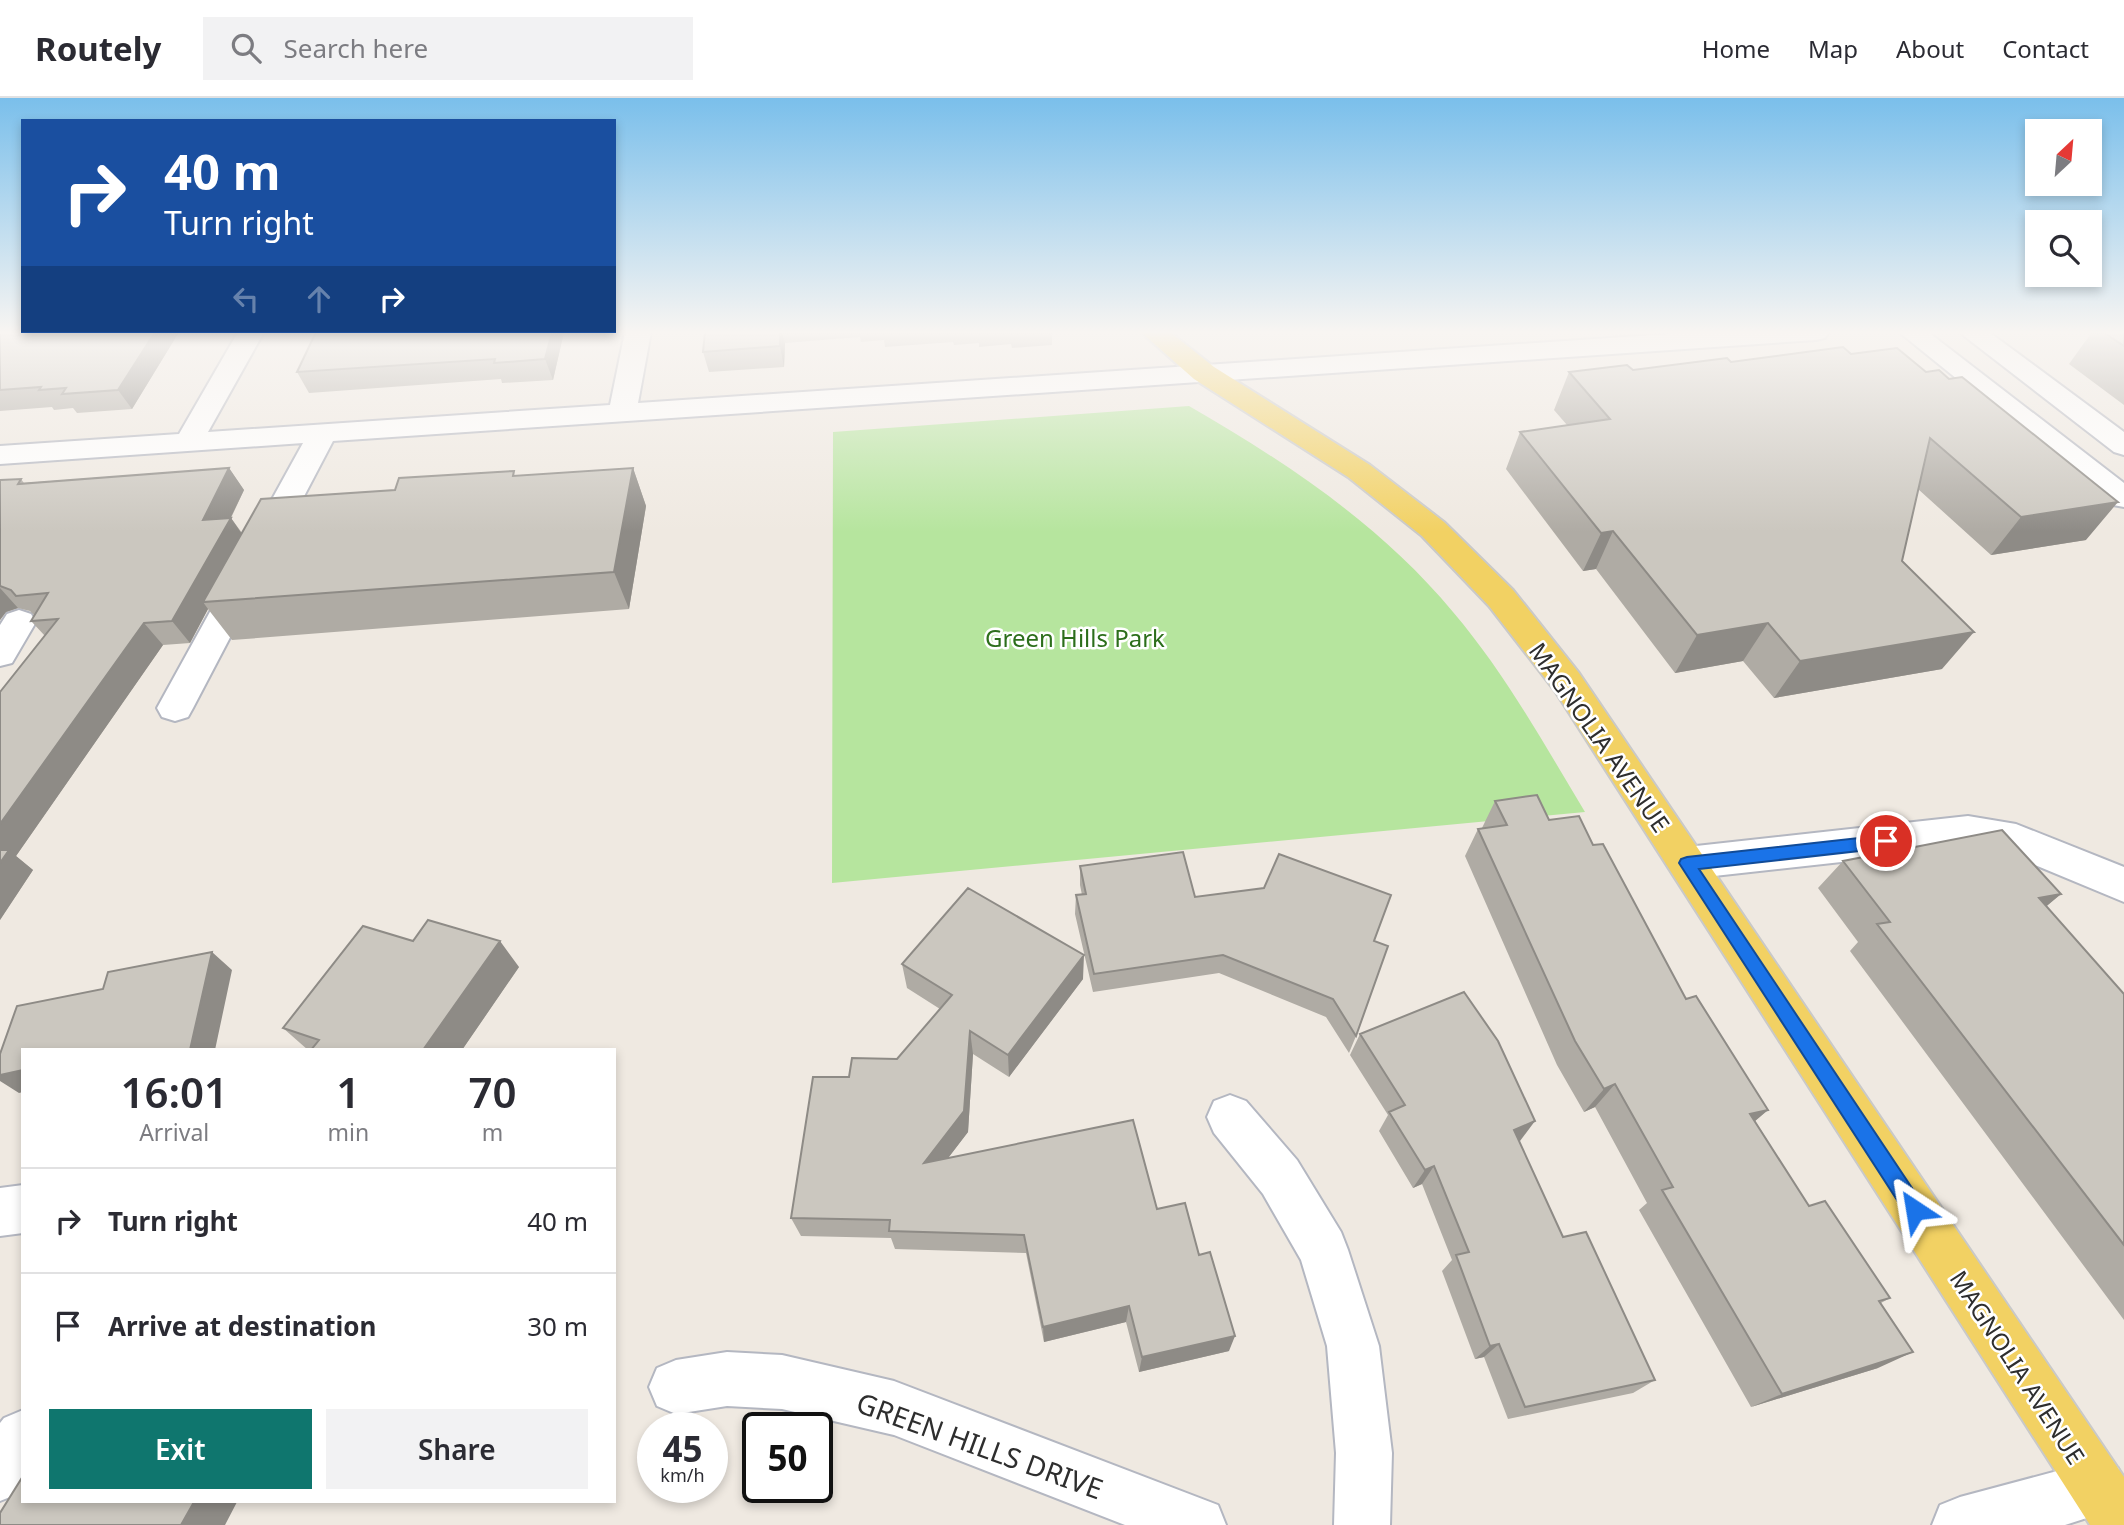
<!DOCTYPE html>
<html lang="en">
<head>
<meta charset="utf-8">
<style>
  :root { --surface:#fff; --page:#f2f2f3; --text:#2b2b33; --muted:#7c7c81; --line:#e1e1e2; --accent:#0f766e }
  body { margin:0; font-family:"Noto Sans",sans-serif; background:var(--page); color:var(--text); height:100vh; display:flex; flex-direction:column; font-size:26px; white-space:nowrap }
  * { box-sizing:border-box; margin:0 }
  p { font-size:23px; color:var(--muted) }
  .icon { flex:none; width:38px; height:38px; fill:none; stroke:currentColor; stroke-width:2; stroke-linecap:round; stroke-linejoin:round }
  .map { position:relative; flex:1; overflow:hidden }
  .panel { position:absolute; left:21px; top:950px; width:595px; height:455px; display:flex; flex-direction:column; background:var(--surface); border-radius:0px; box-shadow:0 4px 10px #0003 }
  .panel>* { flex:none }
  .top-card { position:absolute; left:21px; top:21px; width:595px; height:214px; border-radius:0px; box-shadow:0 4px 10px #0003; background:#1a4fa0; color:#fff; overflow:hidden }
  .needle { width:46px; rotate:26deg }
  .buttons { position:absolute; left:2025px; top:21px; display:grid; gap:14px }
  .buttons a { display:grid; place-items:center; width:77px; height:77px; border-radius:0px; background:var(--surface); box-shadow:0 4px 10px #0003; font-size:35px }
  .speed { position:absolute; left:637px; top:1314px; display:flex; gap:14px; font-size:35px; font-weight:700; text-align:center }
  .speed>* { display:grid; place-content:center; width:91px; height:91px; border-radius:50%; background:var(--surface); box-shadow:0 4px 10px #0003; line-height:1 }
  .speed small { font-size:18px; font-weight:400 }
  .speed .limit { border:4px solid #111; border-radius:10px; background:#fff; color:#111 }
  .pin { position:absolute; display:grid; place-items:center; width:60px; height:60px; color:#fff; margin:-30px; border:4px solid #fff; border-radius:50%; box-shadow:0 2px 7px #0007 }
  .me { position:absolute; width:77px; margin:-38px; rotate:327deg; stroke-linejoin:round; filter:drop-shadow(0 0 5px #0008) }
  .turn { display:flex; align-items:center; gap:24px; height:147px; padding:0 28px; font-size:32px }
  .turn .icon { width:91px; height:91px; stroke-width:2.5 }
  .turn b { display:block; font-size:49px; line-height:60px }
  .lanes { display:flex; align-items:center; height:66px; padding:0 28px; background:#0003; justify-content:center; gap:35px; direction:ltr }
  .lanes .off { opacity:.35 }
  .eta { display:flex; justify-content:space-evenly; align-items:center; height:119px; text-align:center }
  .eta b { font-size:42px; font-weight:600; line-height:49px }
  .action { display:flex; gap:14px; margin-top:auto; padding:14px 28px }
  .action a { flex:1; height:80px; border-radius:0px; background:var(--accent); color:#fff; font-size:28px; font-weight:600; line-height:80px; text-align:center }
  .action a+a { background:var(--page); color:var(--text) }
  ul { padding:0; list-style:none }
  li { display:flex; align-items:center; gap:21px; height:105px; padding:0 28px; border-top:2px solid var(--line) }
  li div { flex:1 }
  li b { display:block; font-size:26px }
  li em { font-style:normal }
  header { display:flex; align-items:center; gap:42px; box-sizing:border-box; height:98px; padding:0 35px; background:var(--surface); border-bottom:2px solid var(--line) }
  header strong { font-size:33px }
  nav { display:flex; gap:38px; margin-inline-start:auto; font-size:24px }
  .search { width:490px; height:63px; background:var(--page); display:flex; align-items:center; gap:18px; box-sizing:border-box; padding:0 24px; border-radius:0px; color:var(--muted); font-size:26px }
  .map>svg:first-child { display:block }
  .green { fill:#b6e59e }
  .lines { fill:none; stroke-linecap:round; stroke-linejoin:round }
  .minor-casing { stroke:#b4b7c1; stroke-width:4 }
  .major-casing { stroke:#c9c9c9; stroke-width:4 }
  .minor { fill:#fff; fill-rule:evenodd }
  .major { fill:#f2d163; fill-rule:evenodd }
  .wall { fill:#afaba4 }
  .shaded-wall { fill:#8e8b86 }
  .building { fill:#cbc7bf; stroke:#8e8b86; stroke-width:2 }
  .route { fill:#1a73e8; stroke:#114b97; stroke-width:2 }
  .labels { text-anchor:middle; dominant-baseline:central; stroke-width:5; stroke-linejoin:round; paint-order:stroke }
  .park-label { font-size:24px; fill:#2c6e1b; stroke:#fff }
  .street-label { font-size:24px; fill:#2e2e2e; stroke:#fff }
  .near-street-label { font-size:28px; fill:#2e2e2e; stroke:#fff }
</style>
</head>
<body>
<header>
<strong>Routely</strong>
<div class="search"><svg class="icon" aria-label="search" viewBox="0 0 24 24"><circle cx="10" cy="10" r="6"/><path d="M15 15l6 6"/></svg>Search here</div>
<nav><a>Home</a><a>Map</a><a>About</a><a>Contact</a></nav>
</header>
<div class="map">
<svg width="2124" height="1427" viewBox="0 0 2124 1427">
  <rect width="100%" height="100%" fill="#efe9e1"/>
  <path class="green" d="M 1189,308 C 1286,364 1381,427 1453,514 C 1505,575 1544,646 1585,714 L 832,785 L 833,334 Z"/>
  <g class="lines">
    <defs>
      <path id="minor" d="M 238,234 L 264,234 L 208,334 L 610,307 L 625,234 L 651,234 L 638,305 L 1699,234 L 1829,234 L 1825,240 L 1816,242 L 333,343 L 193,610 L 188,619 L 175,623 L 162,619 L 157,610 L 303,345 L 0,366 L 0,348 L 179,336 Z
        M 1899,234 L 1928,234 L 2124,385 L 2124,409 L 2113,407 Z
        M 1959,234 L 1989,234 L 2124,334 L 2124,357 L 2114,354 Z
        M 19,512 L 31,516 L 36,524 L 12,565 L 0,568 L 0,527 L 7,516 Z
        M 1968,718 L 2016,726 L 2124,769 L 2124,804 L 2011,757 L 1968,750 L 1687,781 L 1673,776 L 1667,765 L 1673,754 L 1687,749 Z
        M 1230,997 L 1246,1003 L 1297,1062 L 1341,1134 L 1348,1152 L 1379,1248 L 1392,1355 L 1390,1427 L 1334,1427 L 1336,1355 L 1327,1248 L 1301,1162 L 1263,1096 L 1214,1035 L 1207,1019 L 1214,1003 Z
        M 23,1087 L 23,1135 L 0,1138 L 0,1090 Z
        M 727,1254 L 782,1257 L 894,1283 L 1218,1407 L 1226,1427 L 1125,1427 L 894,1337 L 782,1311 L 727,1308 L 676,1316 L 657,1308 L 649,1289 L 657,1270 L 676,1262 Z
        M 23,1312 L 23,1390 L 20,1395 L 0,1403 L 0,1325 L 4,1320 Z
        M 2098,1362 L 2118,1370 C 2124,1386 2124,1394 2118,1410 L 2065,1427 L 1932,1427 L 1940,1407 L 1960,1399 Z"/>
      <path id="major" d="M 1141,234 L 1170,234 L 1214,269 L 1370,367 L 1444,424 L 1513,492 L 1579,575 L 2124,1379 L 2124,1427 L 2090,1427 L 1555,593 L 1489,508 L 1422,438 L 1348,379 L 1194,281 Z"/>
    </defs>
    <use href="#minor" class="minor-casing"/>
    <use href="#major" class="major-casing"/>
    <use href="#minor" class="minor"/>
    <use href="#major" class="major"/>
  </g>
  <path class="wall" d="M 0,234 L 179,234 L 132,311 L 77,315 L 73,310 L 54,312 L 52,309 L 0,313 Z
    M 316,234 L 564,234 L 553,282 L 502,285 L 501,281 L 309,295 L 297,274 Z
    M 705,234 L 1052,234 L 1052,247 L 1012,250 L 1011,246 L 979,249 L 979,245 L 954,247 L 953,244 L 885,249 L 884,242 L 861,244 L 860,239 L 785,245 L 784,269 L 709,274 L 703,254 Z
    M 2092,234 L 2124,234 L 2124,307 L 2069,266 Z
    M 1843,249 L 2086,442 L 1991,457 L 1918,391 L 1902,463 L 1942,571 L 1774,600 L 1743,563 L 1675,575 L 1596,471 L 1583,473 L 1506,371 L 1520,334 L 1567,327 L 1554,312 L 1569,274 L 1633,272 L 1731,264 Z
    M 229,370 L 244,392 L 231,420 L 242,435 L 395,392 L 516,378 L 633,370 L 646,408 L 629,511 L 232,542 L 208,511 L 190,545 L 163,547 L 16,758 L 33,772 L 0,822 L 45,538 L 31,523 L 34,517 L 30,513 L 18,510 L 6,514 L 0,522 L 0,382 L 21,381 L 24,385 Z
    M 1495,703 L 1549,722 L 1593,747 L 1686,901 L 1768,1012 L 1755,1023 L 1809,1108 L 1890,1200 L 1881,1205 L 1878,1270 L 1751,1309 L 1639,1112 L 1647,1105 L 1595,1009 L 1584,1014 L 1557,967 L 1465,758 L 1478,731 L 1482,730 Z
    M 1843,763 L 2061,796 L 2046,808 L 2124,896 L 2124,1222 L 1850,853 L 1858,844 L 1818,790 Z
    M 1080,768 L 1195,799 L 1374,843 L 1356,938 L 1349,955 L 1326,919 L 1219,875 L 1093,894 L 1075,816 L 1076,797 L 1082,797 L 1080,787 Z
    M 413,843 L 519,869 L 462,952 L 308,952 L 283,930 Z
    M 902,866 L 1083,881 L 1009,979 L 973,956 L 968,1034 L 948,1060 L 1157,1111 L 1199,1157 L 1229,1253 L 1139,1274 L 1126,1224 L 1044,1244 L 1026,1155 L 895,1151 L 891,1140 L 801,1138 L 791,1120 L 849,979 L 897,961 L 940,911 L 907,890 Z
    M 1360,936 L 1519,1043 L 1563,1139 L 1655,1282 L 1633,1295 L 1508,1321 L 1484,1259 L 1475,1261 L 1442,1173 L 1452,1162 L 1422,1086 L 1413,1090 L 1379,1033 L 1388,1017 L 1350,957 Z"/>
  <path class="shaded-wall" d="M 155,234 L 179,234 L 132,311 L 118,292 Z
    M 552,234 L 564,234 L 553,282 L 545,261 Z
    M 780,234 L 782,234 L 785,245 L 784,269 L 780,248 Z
    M 229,370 L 244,392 L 228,425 L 231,420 L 246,442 L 203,504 L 208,511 L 190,545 L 172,523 L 203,422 Z
    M 633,370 L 646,408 L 629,511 L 614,474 Z
    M 2118,404 L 2086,442 L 1991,457 L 2021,419 Z
    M 1613,433 L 1596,471 L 1583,473 L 1601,435 Z
    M 0,490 L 18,510 L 6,514 L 0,522 Z
    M 144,525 L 163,547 L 16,758 L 33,772 L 0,822 L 0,726 Z
    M 1768,525 L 1743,563 L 1675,575 L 1697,537 Z
    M 1974,534 L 1942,571 L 1774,600 L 1800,563 Z
    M 2061,796 L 2029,823 L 2039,800 Z
    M 500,843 L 519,869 L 462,952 L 423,952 Z
    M 212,854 L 232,872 L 215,952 L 190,952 Z
    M 1084,857 L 1083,881 L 1009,979 L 1008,957 Z
    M 970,933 L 973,956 L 968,1034 L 929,1085 L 924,1065 Z
    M 23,972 L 23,994 L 19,995 L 0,983 L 0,977 Z
    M 1615,986 L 1595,1009 L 1584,1014 L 1604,991 Z
    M 1768,1012 L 1742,1034 L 1750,1016 Z
    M 1535,1023 L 1520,1043 L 1500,1052 L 1514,1032 Z
    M 1434,1068 L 1422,1086 L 1413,1090 L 1425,1072 Z
    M 1129,1208 L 1126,1224 L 1044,1244 L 1043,1229 Z
    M 1235,1238 L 1229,1253 L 1139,1274 L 1142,1259 Z
    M 1499,1246 L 1484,1259 L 1475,1261 L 1490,1248 Z
    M 1913,1254 L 1878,1270 L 1751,1309 L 1782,1296 Z
    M 194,1404 L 237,1404 L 225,1427 L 181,1427 Z"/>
  <path class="building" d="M 0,234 L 155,234 L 118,292 L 62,296 L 66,290 L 39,292 L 41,289 L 0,292 Z
    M 316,234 L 552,234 L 545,261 L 494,265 L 495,261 L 297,274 Z
    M 705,234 L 780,234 L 780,248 L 703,254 Z
    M 2103,234 L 2124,234 L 2124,248 Z
    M 1843,249 L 1851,256 L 1897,250 L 1926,274 L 1939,272 L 1949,281 L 1962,279 L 2118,404 L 2021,419 L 1930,340 L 1902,463 L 1974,534 L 1800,563 L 1768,525 L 1697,537 L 1613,433 L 1601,435 L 1520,334 L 1610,321 L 1569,274 L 1627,267 L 1633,272 L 1727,260 L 1731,264 Z
    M 229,370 L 203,422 L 231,420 L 172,523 L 144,525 L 0,726 L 0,594 L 58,521 L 31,523 L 48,495 L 16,498 L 11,492 L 0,488 L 0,382 L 21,381 L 18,386 Z
    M 633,370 L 614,474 L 203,504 L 261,401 L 395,392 L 399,380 L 514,373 L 513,378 Z
    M 1537,697 L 1549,722 L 1579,718 L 1593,747 L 1603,746 L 1686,901 L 1696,898 L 1768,1012 L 1750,1016 L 1809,1108 L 1825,1103 L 1890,1200 L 1879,1203 L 1913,1254 L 1782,1296 L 1662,1092 L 1673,1089 L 1615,986 L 1604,991 L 1575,943 L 1478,731 L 1507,727 L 1495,703 Z
    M 2002,732 L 2061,796 L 2039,800 L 2124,896 L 2124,1147 L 1877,826 L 1890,824 L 1843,763 Z
    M 0,752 L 9,752 L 0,765 Z
    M 1183,754 L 1195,799 L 1264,790 L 1279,756 L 1391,797 L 1374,843 L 1388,848 L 1356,938 L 1333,901 L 1223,857 L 1094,876 L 1076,797 L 1086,796 L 1080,768 Z
    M 968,790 L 1084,857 L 1008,957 L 970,933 L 964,1013 L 924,1065 L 1133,1022 L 1157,1111 L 1185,1105 L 1199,1157 L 1210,1154 L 1235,1238 L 1142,1259 L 1129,1208 L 1043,1229 L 1024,1137 L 889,1133 L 890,1122 L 791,1120 L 813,979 L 849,979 L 852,960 L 897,961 L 952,897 L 902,866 Z
    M 428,822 L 500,843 L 423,952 L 311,952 L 319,942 L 283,930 L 363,828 L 413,843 Z
    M 212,854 L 190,952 L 23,952 L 23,972 L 0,977 L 0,956 L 17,908 L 103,891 L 108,874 Z
    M 1464,894 L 1498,943 L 1535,1023 L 1514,1032 L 1563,1139 L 1586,1134 L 1655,1282 L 1525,1309 L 1499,1246 L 1490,1248 L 1456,1157 L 1469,1154 L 1434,1068 L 1425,1072 L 1389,1014 L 1405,1007 L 1360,936 Z
    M 23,1378 L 23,1404 L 194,1404 L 181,1427 L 0,1427 L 0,1415 Z"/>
  <linearGradient id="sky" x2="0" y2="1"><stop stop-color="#7abfeb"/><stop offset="0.54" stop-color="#f8f5f2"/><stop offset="1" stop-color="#f8f5f2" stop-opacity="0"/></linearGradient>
  <rect width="2124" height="434" fill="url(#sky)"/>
  <path class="route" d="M 1886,737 L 1892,738 L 1895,743 L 1892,748 L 1886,750 L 1699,771 L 1922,1105 L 1925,1112 L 1922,1119 L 1915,1122 L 1908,1119 L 1679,765 L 1681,761 L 1687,759 Z"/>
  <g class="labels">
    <g class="park-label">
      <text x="1075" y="539">Green Hills Park</text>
    </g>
    <g class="street-label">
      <text transform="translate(1600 639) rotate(55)">MAGNOLIA AVENUE</text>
      <text transform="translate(2018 1269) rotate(57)">MAGNOLIA AVENUE</text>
    </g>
    <g class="near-street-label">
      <text transform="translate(980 1347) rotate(20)">GREEN HILLS DRIVE</text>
    </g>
  </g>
</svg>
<div class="buttons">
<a><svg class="needle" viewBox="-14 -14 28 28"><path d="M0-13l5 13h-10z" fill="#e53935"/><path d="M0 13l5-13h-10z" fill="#7c7c81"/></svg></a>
<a><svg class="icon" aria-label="search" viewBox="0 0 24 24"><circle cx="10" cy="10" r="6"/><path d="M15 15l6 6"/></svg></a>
</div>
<div class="speed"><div>45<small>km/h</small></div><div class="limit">50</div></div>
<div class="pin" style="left:1886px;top:743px;background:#d93025"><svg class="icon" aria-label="arrive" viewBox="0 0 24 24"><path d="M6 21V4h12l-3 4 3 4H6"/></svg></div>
<svg class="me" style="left:1915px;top:1112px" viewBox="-20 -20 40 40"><path d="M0-17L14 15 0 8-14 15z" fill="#1a73e8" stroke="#fff" stroke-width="4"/></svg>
<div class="top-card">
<div class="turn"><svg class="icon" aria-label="right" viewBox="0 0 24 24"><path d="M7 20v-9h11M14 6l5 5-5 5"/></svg><div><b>40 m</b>Turn right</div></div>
<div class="lanes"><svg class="icon off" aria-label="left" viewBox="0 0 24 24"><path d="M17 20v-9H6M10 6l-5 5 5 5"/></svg><svg class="icon off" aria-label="ahead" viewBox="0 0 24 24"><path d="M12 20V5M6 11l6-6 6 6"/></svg><svg class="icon" aria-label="right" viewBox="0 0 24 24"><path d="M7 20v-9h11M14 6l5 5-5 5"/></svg></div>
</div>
<section class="panel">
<div class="eta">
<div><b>16:01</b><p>Arrival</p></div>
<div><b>1</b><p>min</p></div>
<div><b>70</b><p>m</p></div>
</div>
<ul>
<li><svg class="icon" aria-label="right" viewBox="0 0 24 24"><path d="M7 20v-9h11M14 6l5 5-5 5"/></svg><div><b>Turn right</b></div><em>40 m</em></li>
<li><svg class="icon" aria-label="arrive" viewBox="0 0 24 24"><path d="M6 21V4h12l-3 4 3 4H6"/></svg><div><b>Arrive at destination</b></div><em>30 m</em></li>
</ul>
<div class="action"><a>Exit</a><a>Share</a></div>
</section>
</div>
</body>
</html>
